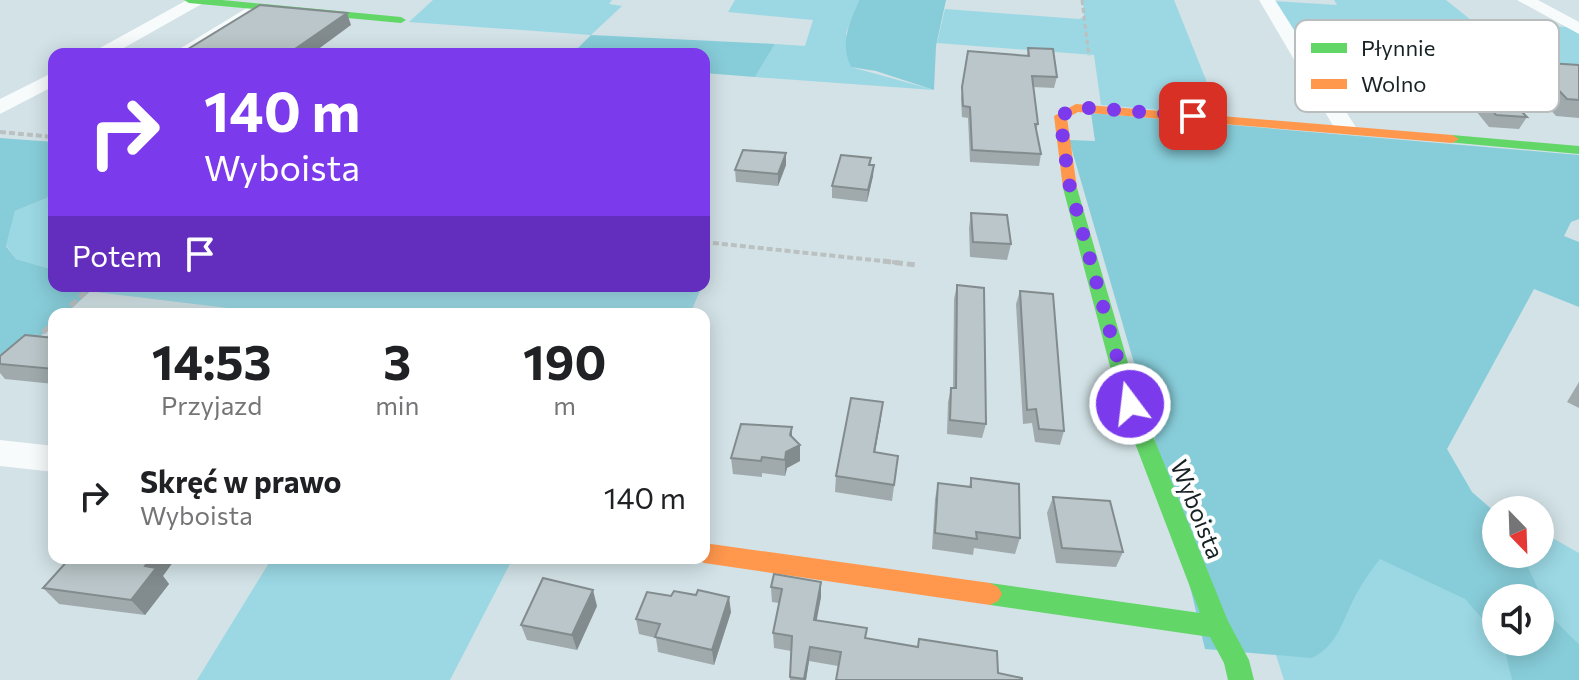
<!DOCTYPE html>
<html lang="pl">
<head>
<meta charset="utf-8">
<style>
  :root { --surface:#fff; --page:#f2f2f2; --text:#202124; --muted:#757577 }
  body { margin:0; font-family:Commissioner,sans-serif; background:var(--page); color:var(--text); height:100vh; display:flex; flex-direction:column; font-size:30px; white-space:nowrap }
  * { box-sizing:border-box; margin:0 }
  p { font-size:26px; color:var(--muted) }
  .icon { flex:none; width:44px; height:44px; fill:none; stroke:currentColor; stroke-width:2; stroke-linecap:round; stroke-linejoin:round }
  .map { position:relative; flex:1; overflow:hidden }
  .drawer { position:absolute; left:48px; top:308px; width:662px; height:256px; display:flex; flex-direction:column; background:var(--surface); border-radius:16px; box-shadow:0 4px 20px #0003 }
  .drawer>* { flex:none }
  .top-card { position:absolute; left:48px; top:48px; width:662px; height:244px; border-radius:16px; box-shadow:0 4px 20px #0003; background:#7c3aed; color:#fff; overflow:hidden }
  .needle { width:52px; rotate:157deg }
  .controls { position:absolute; left:1482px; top:496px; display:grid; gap:16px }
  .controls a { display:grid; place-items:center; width:72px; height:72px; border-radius:50%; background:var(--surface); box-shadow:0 4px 20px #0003; font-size:40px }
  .pin { position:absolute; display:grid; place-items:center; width:68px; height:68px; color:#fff; margin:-34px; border-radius:16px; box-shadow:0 4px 12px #0006 }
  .me { position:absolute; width:88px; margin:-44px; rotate:345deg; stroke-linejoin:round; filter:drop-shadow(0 0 6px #0008) }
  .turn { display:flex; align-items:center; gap:28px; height:168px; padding:0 24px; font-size:36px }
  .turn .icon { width:104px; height:104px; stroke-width:2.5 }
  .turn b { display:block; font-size:56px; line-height:68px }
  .then { display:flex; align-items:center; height:76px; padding:0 24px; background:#0003; gap:16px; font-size:30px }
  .eta { display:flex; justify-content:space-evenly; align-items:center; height:136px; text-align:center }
  .eta b { font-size:48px; font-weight:700; line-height:56px }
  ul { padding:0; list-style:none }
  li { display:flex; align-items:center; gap:24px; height:104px; padding:0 24px }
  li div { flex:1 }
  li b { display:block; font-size:30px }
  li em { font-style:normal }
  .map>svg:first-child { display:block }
  .green { fill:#9bd8e4 }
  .forest { fill:#87cdd9 }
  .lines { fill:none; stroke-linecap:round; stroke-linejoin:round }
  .path-far2 { stroke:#bbc0c1; stroke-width:3; stroke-dasharray:5 3; stroke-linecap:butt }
  .path-far1 { stroke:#bbc0c1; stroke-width:4; stroke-dasharray:6 3; stroke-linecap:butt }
  .path { stroke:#bbc0c1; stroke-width:5; stroke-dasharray:8 4; stroke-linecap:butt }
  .street { fill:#f8fbfb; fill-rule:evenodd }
  .fast { fill:#63d668; fill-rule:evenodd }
  .slow { fill:#ff974d; fill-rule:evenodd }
  .wall { fill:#a0aaad }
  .shaded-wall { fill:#828b8d }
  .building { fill:#bac6c9; stroke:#828b8d; stroke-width:2 }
  .route { stroke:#7c3aed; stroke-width:14; stroke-dasharray:0 25.2 }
  .labels { text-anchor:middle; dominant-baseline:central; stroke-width:8; stroke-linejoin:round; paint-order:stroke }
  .street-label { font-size:24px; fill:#172225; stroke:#fff }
  .key { fill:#fff; stroke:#b9bdbe; stroke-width:2 }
  .key-label { font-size:22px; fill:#172225 }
</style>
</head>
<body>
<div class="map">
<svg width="1579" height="680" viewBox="0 0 1579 680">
  <rect width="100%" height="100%" fill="#d2e2e6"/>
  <path class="green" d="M 433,0 L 612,0 L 609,4 L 622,6 L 591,35 L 409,22 Z
    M 735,0 L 859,0 L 846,33 L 851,67 L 934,90 L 755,77 L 775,44 L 805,46 L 813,20 L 728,12 Z
    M 1083,0 L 1174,0 L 1220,115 L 1101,105 L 1094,55 L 937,43 L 945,9 L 1079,19 L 1084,17 Z
    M 1334,0 L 1446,0 L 1471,20 L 1566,27 L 1579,31 L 1579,70 L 1476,62 L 1478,79 L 1312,65 L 1273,1 L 1337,5 Z
    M 54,195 L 54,270 L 16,259 L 6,245 L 15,211 Z
    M 92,286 L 702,286 L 690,314 L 231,314 L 236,309 L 87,291 Z
    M 1540,531 L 1579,553 L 1579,644 L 1551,616 L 1565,680 L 1284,680 L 1276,655 L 1246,603 L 1379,558 L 1496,598 L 1496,642 L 1540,642 L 1549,614 L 1522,554 L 1540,554 Z
    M 272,558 L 513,558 L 450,680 L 197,680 Z"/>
  <path class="forest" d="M 859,0 L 946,0 L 936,46 L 934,90 L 876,71 L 851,67 C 839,42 850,23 859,0 Z
    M 591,35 L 775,44 L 755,77 L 704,73 L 704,54 L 572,54 Z
    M 1091,113 L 1579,155 L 1579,219 L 1571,222 L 1564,236 L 1579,242 L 1579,307 L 1534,289 L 1447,449 L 1472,492 L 1496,513 L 1496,554 L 1522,554 L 1550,615 L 1579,644 L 1579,680 L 1512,680 L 1503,642 L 1540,642 L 1540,598 L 1496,598 L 1496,634 L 1465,599 L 1380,559 C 1372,569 1364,580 1358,591 C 1343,617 1340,644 1312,658 L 1205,649 L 1148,411 L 1069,140 L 1095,141 Z
    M 0,138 L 54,142 L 54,195 L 15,211 L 6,246 L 16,259 L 54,270 L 54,286 L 96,286 L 65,314 L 54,314 L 54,324 L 0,372 Z"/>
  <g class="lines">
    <path class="path-far2" d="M 1082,0 L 1089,56"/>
    <path class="path-far1" d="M 0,132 L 54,137
      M 704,242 L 901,263"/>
    <path class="path" d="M 883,261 L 916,265
      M 62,314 L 92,286
      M 34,341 L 54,322"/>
    <path class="street" d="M 187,0 L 207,1 L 113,54 L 89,54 Z
      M 1259,0 L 1275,0 L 1357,129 L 1354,134 L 1338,134 Z
      M 1517,0 L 1538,0 L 1579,22 L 1579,34 Z
      M 255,3 L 261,4 L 264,8 L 261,12 L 194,54 L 171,54 Z
      M 54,72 L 54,86 L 0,114 L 0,99 Z
      M 0,440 L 54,446 L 54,472 L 0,466 Z"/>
    <path class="fast" d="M 184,0 L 222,0 L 401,17 L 406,20 L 401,23 L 189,3 Z
      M 1452,135 L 1579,146 L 1579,154 L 1447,142 L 1447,136 Z
      M 1070,184 L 1077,188 L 1140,404 L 1228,621 L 1249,660 L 1254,680 L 1228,680 L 1224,663 L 1210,637 L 990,605 L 982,601 L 978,594 L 982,587 L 990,583 L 1200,613 L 1120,404 L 1063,188 Z"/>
    <path class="slow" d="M 1076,104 L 1452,135 L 1459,139 L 1452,143 L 1078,112 L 1067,118 L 1077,188 L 1070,192 L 1063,188 L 1054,116 Z
      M 704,543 L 990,583 L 998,587 L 1002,594 L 998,601 L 990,605 L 704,563 L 695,558 L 704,558 Z"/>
  </g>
  <path class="wall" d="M 1028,48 L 1057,77 L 1054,88 L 1033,87 L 1038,124 L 1036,130 L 1041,154 L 1039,166 L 970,162 L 968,118 L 962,117 L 961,98 L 968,51 L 1027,56 Z
    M 1532,62 L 1579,65 L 1579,118 L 1556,116 L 1522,78 Z
    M 1460,73 L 1527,117 L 1519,129 L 1489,127 L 1454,84 Z
    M 786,165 L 778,186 L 736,182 L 735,170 Z
    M 870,165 L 873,176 L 867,202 L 832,198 L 832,186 Z
    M 971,213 L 1011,244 L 1007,260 L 970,257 L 969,228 Z
    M 957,285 L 986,424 L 982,438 L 947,434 L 948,402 L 951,388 L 953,388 L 954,299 Z
    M 1020,291 L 1064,431 L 1060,445 L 1035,442 L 1032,423 L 1023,424 L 1016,304 Z
    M 54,338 L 54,384 L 5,379 L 0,373 L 0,356 Z
    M 1579,382 L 1579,408 L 1567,402 Z
    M 881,418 L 875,453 L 898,456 L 892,501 L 835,492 L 836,476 Z
    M 792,427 L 792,437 L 800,461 L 787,468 L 785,476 L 762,473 L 762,477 L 733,474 L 731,458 Z
    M 971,478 L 1020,538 L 1015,554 L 974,548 L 973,555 L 932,549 L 935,499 L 938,483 L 969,487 Z
    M 1053,497 L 1123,552 L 1116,567 L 1056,563 L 1047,513 Z
    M 163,576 L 169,584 L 145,615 L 59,604 L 43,588 Z
    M 821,582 L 821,597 L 816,620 L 866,638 L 917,647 L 997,651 L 838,666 L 809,661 L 806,680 L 790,680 L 791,651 L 774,648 L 773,633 L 779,603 L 772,602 L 771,587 Z
    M 597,606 L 577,650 L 527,640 L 521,625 Z
    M 731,612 L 714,665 L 658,652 L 656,638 L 639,634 L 636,619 Z"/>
  <path class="shaded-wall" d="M 347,13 L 351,25 L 313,53 L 313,54 L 297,54 L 295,49 Z
    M 786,153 L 786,165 L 778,186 L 778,174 Z
    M 874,165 L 873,176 L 867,202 L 868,190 Z
    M 883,402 L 881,418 L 872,468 L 874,452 Z
    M 792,427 L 792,443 L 800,445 L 800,461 L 787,468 L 785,476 L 785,460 Z
    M 151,558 L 176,558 L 163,576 L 169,584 L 145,615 L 131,600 L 145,566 Z
    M 821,582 L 821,597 L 814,635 L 814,620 Z
    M 593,590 L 597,606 L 577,650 L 572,635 Z
    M 729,597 L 731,612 L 714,665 L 712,650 Z
    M 810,647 L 809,661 L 806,680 L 804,680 Z"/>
  <path class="building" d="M 260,5 L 347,13 L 295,49 L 312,51 L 308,54 L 180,54 Z
    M 1028,48 L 1053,49 L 1057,77 L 1032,76 L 1038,124 L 1035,124 L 1041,154 L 972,150 L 970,107 L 963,106 L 962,87 L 968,51 L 1029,56 Z
    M 1473,62 L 1527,117 L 1496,115 L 1460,73 Z
    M 1532,62 L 1579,65 L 1579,100 L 1567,99 Z
    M 743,150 L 786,153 L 778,174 L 735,170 Z
    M 841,155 L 871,158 L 869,165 L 874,165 L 868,190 L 832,186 Z
    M 971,213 L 1007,215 L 1011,244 L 973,242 Z
    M 957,285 L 984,288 L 986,424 L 950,420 L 951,388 L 956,388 Z
    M 1020,291 L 1053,294 L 1064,431 L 1039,429 L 1036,409 L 1027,410 Z
    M 25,335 L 54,338 L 54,369 L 0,364 L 0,356 Z
    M 851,398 L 883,402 L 874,452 L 898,456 L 894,485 L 836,476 Z
    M 741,424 L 792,427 L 790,435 L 800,445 L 786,452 L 785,460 L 762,457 L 761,461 L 731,458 Z
    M 971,478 L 1019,484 L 1020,538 L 976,532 L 977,539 L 935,533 L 938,483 L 971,487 Z
    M 1053,497 L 1110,501 L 1123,552 L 1062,548 Z
    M 70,558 L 151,558 L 145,566 L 156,568 L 131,600 L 43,588 Z
    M 774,574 L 821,582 L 814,620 L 867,628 L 865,638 L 918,647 L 919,639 L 997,651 L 998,673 L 1022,678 L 1022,680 L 836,680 L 841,652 L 810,647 L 804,679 L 790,677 L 792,636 L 773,633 L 782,589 L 771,587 Z
    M 543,578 L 593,590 L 572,635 L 521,625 Z
    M 698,590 L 729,597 L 712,650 L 655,637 L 660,624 L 636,619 L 647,592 L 671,596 L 674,591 L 696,595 Z"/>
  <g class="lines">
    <path class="route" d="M 1130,404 L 1069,183 L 1060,116 L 1076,108 L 1091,108 L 1193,116"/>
  </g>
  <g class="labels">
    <g class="street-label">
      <text transform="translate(1198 509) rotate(68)">Wyboista</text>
    </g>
  </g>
  <rect x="1295" y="20" width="264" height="92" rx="12" class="key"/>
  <rect x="1311" y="43" width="36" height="10" fill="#63d668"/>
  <rect x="1311" y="79" width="36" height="10" fill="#ff974d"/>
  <g class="key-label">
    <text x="1361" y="56">Płynnie</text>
    <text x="1361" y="92">Wolno</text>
  </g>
</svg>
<div class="controls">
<a><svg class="needle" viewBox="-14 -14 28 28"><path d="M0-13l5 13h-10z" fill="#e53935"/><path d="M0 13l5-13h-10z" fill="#757577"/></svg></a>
<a><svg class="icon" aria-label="sound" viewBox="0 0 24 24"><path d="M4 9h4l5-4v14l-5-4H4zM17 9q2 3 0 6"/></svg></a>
</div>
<div class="pin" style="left:1193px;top:116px;background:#d93025"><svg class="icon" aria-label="arrive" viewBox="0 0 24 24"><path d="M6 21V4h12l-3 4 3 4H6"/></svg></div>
<svg class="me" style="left:1130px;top:404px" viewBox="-20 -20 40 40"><circle r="17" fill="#7c3aed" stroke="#fff" stroke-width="3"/><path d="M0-11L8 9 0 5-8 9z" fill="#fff"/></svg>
<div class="top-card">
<div class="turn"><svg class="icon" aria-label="right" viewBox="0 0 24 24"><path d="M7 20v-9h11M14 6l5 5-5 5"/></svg><div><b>140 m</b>Wyboista</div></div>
<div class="then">Potem<svg class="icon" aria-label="arrive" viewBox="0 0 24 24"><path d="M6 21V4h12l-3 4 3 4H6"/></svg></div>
</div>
<section class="drawer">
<div class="eta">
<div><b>14:53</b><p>Przyjazd</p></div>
<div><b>3</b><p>min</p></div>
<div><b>190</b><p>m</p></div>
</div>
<ul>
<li><svg class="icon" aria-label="right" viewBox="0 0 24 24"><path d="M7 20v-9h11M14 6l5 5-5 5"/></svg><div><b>Skręć w prawo</b><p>Wyboista</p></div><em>140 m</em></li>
</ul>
</section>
</div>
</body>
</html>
